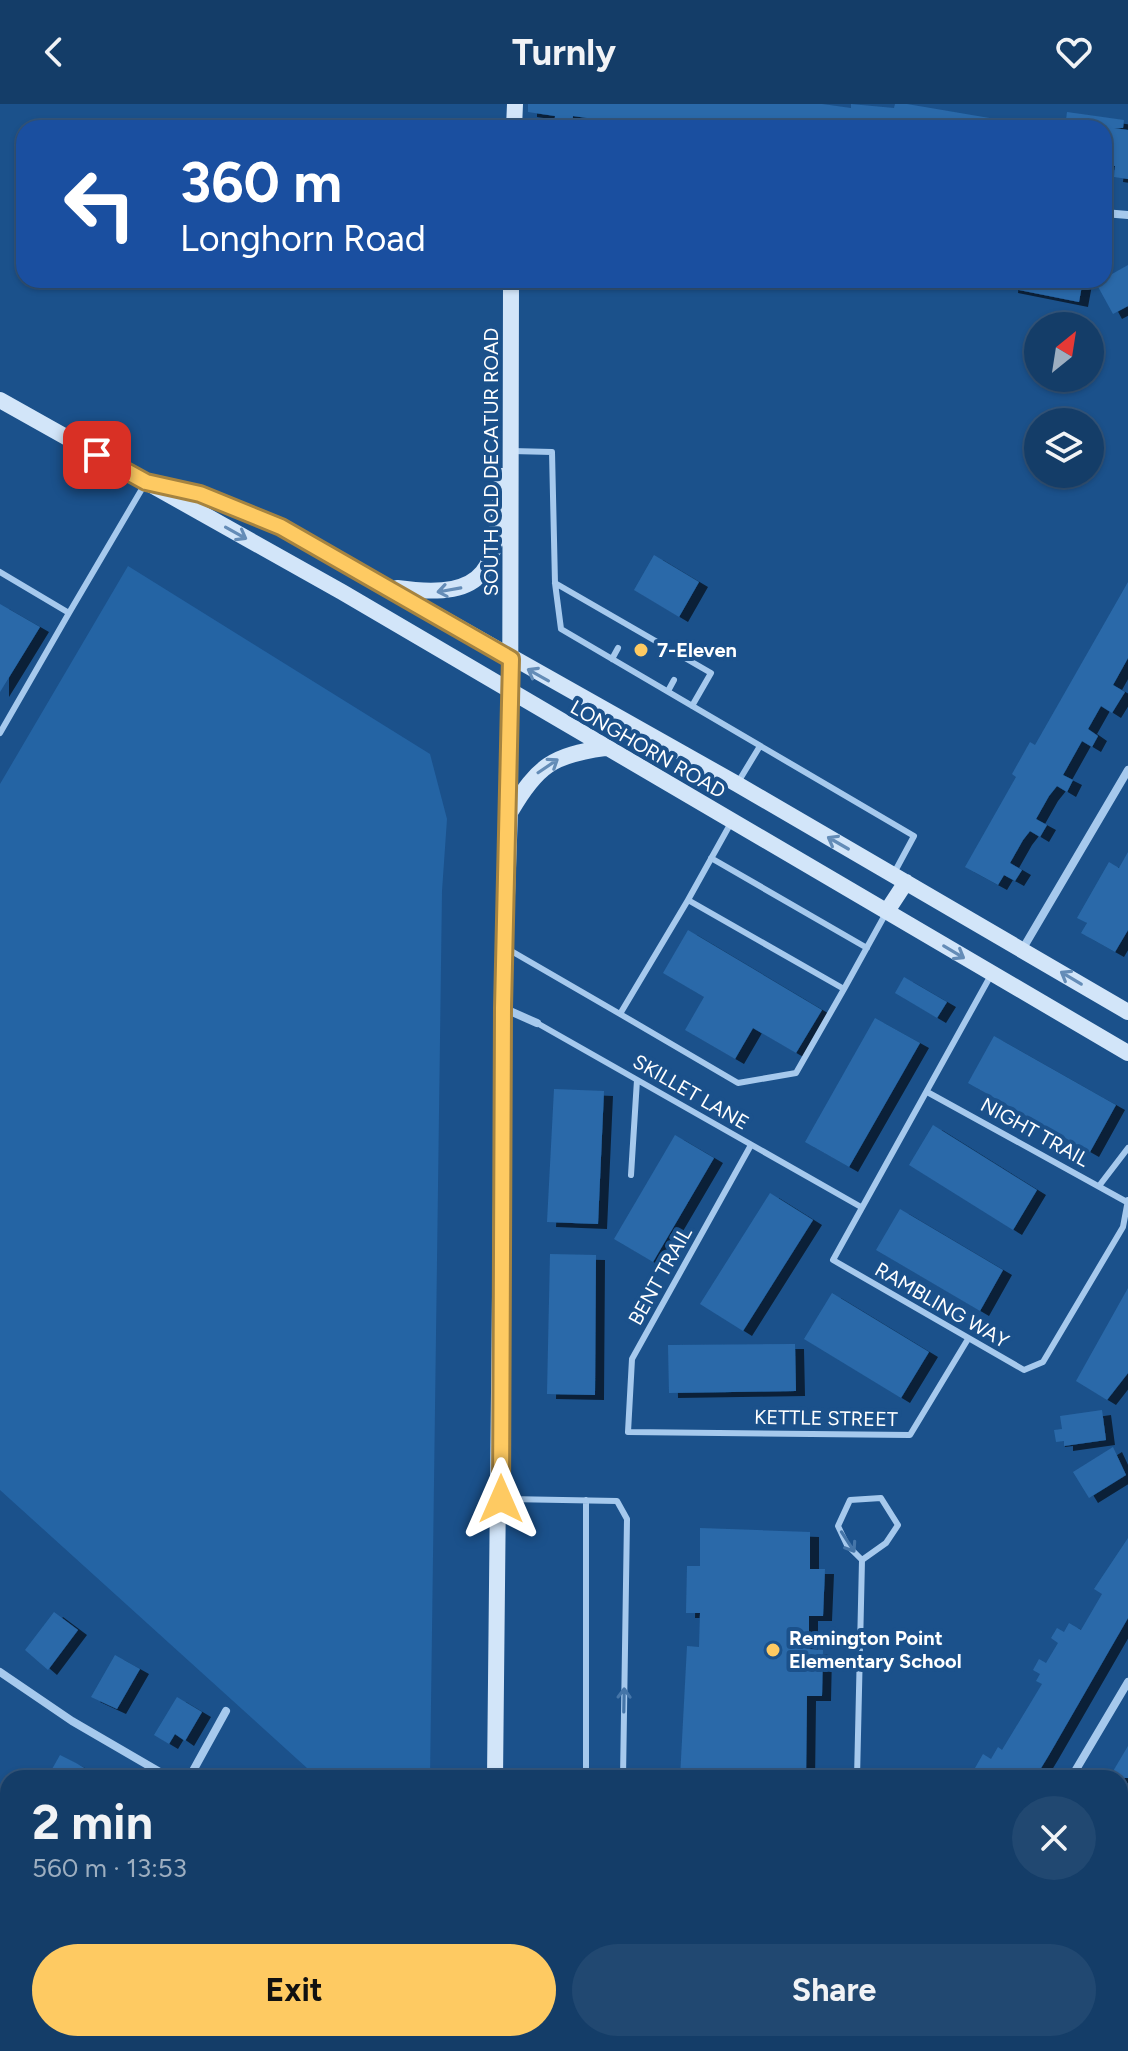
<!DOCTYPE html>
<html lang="en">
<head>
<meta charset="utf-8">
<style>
  :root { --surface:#143d68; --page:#214871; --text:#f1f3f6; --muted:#9daec0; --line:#33567c; --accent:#feca62 }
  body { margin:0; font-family:Figtree,sans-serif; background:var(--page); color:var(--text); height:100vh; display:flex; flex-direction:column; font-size:30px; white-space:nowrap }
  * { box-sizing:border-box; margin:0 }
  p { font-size:26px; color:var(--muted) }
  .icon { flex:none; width:44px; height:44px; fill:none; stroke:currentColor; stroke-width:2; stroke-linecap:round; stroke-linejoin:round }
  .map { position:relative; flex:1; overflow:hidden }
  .details { position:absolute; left:0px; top:1666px; width:1128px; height:282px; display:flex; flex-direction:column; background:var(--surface); border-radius:24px 24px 0 0; box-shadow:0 2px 6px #0004,0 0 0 2px var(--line) }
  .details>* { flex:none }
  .hud { position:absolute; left:16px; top:16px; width:1096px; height:168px; border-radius:24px; box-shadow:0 2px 6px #0004,0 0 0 2px var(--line); background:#1a4fa0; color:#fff; overflow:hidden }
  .needle { width:52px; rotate:30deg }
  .buttons { position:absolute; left:1024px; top:208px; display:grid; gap:16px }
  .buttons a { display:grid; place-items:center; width:80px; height:80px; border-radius:50%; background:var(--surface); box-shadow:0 2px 6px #0004,0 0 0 2px var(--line); font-size:40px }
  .pin { position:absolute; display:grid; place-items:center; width:68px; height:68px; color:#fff; margin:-34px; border-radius:16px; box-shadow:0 4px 12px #0006 }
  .me { position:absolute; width:88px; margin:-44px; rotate:0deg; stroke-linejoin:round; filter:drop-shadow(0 0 6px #0008) }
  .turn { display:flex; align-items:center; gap:28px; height:168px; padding:0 32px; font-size:36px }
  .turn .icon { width:104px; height:104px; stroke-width:2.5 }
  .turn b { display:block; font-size:56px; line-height:68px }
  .round { display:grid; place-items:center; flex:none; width:84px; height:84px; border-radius:42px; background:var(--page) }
  .head { display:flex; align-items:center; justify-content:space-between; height:136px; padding:0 32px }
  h1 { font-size:48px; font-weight:700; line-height:60px }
  .cta { display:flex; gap:16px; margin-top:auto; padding:16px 32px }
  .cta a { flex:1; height:92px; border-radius:48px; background:var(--accent); color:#111; font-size:32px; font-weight:700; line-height:92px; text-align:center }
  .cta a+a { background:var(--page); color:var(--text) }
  header { display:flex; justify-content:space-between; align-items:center; height:104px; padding:0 32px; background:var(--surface); font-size:36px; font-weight:700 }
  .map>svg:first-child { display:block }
  .green { fill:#2464a4 }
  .building { fill:#2a69a9; filter:url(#shadow) }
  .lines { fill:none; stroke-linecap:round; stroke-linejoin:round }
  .lane { stroke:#a6c9ed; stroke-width:6 }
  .street { stroke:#a6c9ed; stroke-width:8 }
  .secondary { stroke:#d2e5f9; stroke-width:16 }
  .oneway { stroke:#648cb7 }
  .oneway2 { stroke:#4575a8 }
  .route-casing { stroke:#a58340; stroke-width:20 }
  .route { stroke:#feca62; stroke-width:14 }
  .poi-dot { fill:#feca62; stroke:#1b518b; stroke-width:3 }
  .labels { text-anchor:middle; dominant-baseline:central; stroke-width:8; stroke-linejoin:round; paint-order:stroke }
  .street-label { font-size:20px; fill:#fff; stroke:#1b518b }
  .poi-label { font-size:20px; font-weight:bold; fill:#fff; stroke:#1b518b; text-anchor:start }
</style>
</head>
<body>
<header><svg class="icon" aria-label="back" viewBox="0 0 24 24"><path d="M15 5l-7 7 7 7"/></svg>Turnly<svg class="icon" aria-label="heart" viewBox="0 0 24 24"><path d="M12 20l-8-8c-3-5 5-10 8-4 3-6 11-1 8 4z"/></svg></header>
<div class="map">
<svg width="1128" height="1947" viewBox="0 0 1128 1947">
  <defs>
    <filter id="shadow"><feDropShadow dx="9" dy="5" stdDeviation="0" flood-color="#0009"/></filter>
  </defs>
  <rect width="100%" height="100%" fill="#1b518b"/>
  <path class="green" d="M 128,462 L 430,650 L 447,715 L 442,787 L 430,1674 L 318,1674 L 0,1386 L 0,680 Z"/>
  <path class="building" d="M 528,0 L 822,0 L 851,4 L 851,0 L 894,4 L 895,0 L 907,0 L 1013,18 L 1012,24 L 600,24 L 601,16 L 573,12 L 572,24 L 554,24 L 555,12 L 528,8 Z
    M 1067,8 L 1124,16 L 1123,24 L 1114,24 L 1128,26 L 1128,75 L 1114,73 L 1115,62 L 1104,61 L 1108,24 L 1065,24 Z
    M 1128,161 L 1128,202 L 1113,210 L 1096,179 Z
    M 1010,176 L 1083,176 L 1079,198 L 1009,184 Z
    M 654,451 L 699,478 L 679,513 L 634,486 Z
    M 1128,478 L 1128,554 L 1113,581 L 1125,588 L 1112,609 L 1101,602 L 1088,625 L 1098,632 L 1092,643 L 1082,637 L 1063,671 L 1073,676 L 1067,688 L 1057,682 L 1049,692 L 1036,715 L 1047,721 L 1040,733 L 1030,727 L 1023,736 L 1010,759 L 1022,766 L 1015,777 L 1004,771 L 998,781 L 965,763 L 1016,673 L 1012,670 L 1030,638 L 1035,641 Z
    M 0,500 L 40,523 L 0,588 Z
    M 1128,748 L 1128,826 L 1115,848 L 1081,829 L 1087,819 L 1077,814 L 1109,758 L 1119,764 Z
    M 688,826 L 822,906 L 796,949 L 753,924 L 735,955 L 685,926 L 704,893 L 663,869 Z
    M 904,873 L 947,898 L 937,914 L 895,889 Z
    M 875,914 L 920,939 L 849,1063 L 805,1038 Z
    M 994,932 L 1116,1001 L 1090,1048 L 968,979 Z
    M 554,985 L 604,987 L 598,1120 L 547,1118 Z
    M 933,1021 L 1037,1086 L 1013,1126 L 909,1061 Z
    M 675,1031 L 714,1054 L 653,1158 L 614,1135 Z
    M 770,1089 L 813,1116 L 743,1227 L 700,1200 Z
    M 900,1105 L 1003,1166 L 980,1207 L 876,1146 Z
    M 550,1150 L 596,1151 L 595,1291 L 547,1290 Z
    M 1128,1184 L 1128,1269 L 1107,1296 L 1076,1277 Z
    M 832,1189 L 929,1248 L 901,1294 L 804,1235 Z
    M 795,1240 L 796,1287 L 669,1289 L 668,1241 Z
    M 1102,1306 L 1106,1336 L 1064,1342 L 1064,1337 L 1056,1338 L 1054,1326 L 1062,1325 L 1060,1312 Z
    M 1113,1343 L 1126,1371 L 1089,1394 L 1073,1368 Z
    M 700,1424 L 810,1428 L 810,1465 L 825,1465 L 823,1512 L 809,1512 L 809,1545 L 823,1546 L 822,1592 L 807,1592 L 806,1674 L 680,1674 L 687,1542 L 699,1543 L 700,1509 L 686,1509 L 687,1462 L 700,1462 Z
    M 1128,1434 L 1128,1514 L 1049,1651 L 1035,1674 L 990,1674 L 983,1670 L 975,1664 L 983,1650 L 991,1655 L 998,1643 L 1002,1646 L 1042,1580 L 1036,1577 L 1040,1570 L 1033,1566 L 1039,1555 L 1046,1559 L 1058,1539 L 1051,1534 L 1057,1524 L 1064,1528 L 1069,1519 L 1081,1526 L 1102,1490 L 1094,1485 Z
    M 54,1508 L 78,1526 L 48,1566 L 25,1546 Z
    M 115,1551 L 140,1565 L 117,1605 L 91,1593 Z
    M 177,1593 L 202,1608 L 185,1637 L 175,1630 L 169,1640 L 154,1631 Z
    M 1128,1642 L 1128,1674 L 1109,1674 Z
    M 60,1651 L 76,1659 L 101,1674 L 47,1674 Z"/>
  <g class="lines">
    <path class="lane" d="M 512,347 L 552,348 L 555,479 L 561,525 L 914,732 L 893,771
      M 0,468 L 69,509 L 146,378
      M 555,479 L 711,569 L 692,602
      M 612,555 L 618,544
      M 668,587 L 674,576
      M 0,629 L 69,509
      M 737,680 L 760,642
      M 732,717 L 688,796 L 844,885 L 886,809
      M 711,754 L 867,844
      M 506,844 L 620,910 L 688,796
      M 991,871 L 833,1156 L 1024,1266 L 1043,1258 L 1123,1123 L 1128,1096
      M 620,910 L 738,979 L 796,969 L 844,885
      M 537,919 L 861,1103
      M 929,989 L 1125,1097
      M 751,1041 L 632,1255 L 628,1328 L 910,1331 L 968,1235
      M 631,1071 L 637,976
      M 1099,1082 L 1128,1044
      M 501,1395 L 617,1397 L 627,1415 L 623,1674
      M 586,1396 L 586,1674
      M 857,1674 L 862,1456 L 847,1441 L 838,1422 L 850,1396 L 881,1394 L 898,1421 L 886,1439 L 862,1456
      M 600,1940 L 609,1947"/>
    <path class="street" d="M 1104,109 L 1128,111
      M 1022,846 L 1128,666
      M 503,904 L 537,919
      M 0,1568 L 72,1617 L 170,1674
      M 189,1674 L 226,1607
      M 1071,1674 L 1128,1578
      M 0,1817 L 8,1822
      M 1120,1921 L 1128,1928
      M 215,1940 L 227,1947
      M 837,1940 L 846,1947
      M 382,1947 L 383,1940
      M 913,1947 L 917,1940"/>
    <path class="secondary" d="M 514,24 L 515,0
      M 0,296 L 342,488 L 1128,949
      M 163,382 L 200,390 L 281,423 L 737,680 L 1128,908
      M 397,484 C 499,498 495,456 502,372
      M 511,707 C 537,662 553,651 605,644
      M 887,807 L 906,778
      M 495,1674 L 503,904 L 510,708 L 511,176
      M 483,1947 L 484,1940"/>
  </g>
  <defs><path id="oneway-shaft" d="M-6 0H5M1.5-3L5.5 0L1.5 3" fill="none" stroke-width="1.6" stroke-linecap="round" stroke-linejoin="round" transform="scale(2)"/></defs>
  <g class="oneway">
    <use href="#oneway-shaft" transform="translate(236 429) rotate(29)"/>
    <use href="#oneway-shaft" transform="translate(449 486) rotate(170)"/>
    <use href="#oneway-shaft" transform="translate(538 571) rotate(-151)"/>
    <use href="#oneway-shaft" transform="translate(548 662) rotate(-34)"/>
    <use href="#oneway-shaft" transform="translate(838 739) rotate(-150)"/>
    <use href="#oneway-shaft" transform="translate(954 848) rotate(31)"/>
    <use href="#oneway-shaft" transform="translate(1071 874) rotate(-149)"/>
  </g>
  <g class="oneway2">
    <use href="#oneway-shaft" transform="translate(848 1438) rotate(57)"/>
    <use href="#oneway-shaft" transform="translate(624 1596) rotate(-89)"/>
  </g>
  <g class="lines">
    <defs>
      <path id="route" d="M 97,351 L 146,378 L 200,390 L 281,423 L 511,555 L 503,904 L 501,1395"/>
    </defs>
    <use href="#route" class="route-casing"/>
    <use href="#route" class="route"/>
  </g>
  <g class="poi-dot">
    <circle cx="641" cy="546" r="8"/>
    <circle cx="773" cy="1546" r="8"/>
  </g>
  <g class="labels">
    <g class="street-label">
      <text transform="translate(491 358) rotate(-90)">SOUTH OLD DECATUR ROAD</text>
      <text transform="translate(648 645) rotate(30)">LONGHORN ROAD</text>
      <text transform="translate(691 988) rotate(30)">SKILLET LANE</text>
      <text transform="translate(1035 1028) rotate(29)">NIGHT TRAIL</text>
      <text transform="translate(660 1172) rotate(-61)">BENT TRAIL</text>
      <text transform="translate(942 1201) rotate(30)">RAMBLING WAY</text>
      <text transform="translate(826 1314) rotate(1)">KETTLE STREET</text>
    </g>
    <g class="poi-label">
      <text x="657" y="546">7-Eleven</text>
      <text x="789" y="1534">Remington Point<tspan x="789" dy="23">Elementary School</tspan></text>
    </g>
  </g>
</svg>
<div class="buttons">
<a><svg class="needle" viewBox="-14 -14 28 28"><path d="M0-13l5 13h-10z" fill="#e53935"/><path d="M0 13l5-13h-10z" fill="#9daec0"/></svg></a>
<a><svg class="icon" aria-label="layers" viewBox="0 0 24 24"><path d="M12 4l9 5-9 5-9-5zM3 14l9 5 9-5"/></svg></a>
</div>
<div class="pin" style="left:97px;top:351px;background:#d93025"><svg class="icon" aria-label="arrive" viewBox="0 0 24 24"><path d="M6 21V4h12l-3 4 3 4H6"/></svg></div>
<svg class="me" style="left:501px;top:1395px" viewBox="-20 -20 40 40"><path d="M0-17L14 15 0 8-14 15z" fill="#feca62" stroke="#fff" stroke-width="4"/></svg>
<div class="hud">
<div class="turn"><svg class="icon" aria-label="left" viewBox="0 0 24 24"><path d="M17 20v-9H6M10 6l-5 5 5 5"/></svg><div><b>360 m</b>Longhorn Road</div></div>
</div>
<section class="details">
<div class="head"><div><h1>2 min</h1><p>560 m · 13:53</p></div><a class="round"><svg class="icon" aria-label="close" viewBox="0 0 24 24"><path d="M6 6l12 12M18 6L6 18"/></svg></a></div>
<div class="cta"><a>Exit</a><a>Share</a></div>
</section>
</div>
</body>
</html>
